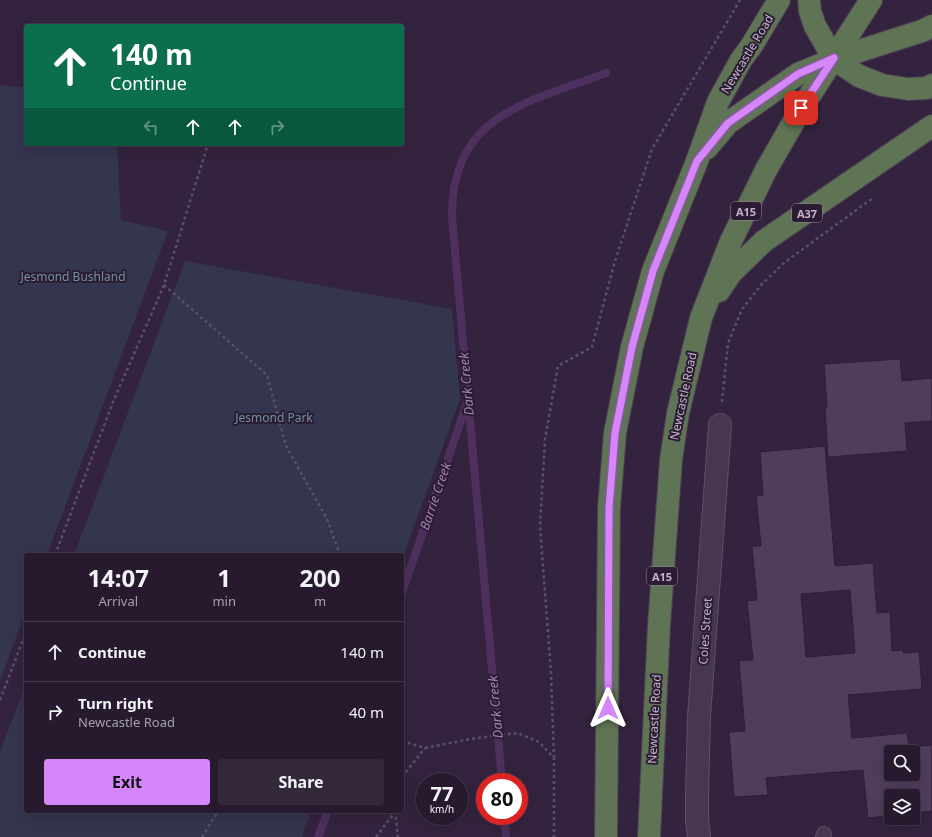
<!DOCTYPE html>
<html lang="en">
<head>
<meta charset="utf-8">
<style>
  :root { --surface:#271a2e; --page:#33273a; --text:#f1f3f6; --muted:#a4a1aa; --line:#43384a; --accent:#d587fa }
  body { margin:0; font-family:"Noto Sans",sans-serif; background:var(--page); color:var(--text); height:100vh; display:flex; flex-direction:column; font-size:15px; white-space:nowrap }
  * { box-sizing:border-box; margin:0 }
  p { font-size:13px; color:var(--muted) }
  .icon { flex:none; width:22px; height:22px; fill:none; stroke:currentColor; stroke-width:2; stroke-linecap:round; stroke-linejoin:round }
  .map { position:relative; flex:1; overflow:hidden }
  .sheet { position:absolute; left:24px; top:553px; width:380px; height:260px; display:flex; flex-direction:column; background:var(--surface); border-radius:4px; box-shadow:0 4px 16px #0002,0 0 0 1px var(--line) }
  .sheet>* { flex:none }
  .banner { position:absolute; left:24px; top:24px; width:380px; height:122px; border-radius:4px; box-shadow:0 4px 16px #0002,0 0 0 1px var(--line); background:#0b6e4f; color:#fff; overflow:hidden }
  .tools { position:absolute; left:884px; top:745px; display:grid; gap:8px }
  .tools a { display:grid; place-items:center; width:36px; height:36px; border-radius:4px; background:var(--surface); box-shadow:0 4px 16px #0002,0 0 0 1px var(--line); font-size:20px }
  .speed { position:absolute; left:416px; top:773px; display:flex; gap:8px; font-size:20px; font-weight:700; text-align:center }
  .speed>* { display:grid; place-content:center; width:52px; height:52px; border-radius:50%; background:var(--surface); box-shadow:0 4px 16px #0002,0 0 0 1px var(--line); line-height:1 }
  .speed small { font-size:10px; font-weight:400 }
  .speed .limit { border:6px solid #d22; background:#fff; color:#111 }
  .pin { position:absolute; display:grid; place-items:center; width:34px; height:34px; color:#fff; margin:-17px; border-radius:8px; box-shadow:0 2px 6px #0006 }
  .me { position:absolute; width:44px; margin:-22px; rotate:0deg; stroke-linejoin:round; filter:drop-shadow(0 0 3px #0008) }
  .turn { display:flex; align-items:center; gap:14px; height:84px; padding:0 20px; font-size:18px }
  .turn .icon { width:52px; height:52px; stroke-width:2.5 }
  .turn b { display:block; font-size:28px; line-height:34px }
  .lanes { display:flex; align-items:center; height:38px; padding:0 20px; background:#0003; justify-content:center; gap:20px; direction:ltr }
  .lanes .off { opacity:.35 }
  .eta { display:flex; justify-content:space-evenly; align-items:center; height:68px; text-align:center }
  .eta b { font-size:24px; font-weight:700; line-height:28px }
  .primary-button { display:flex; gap:8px; margin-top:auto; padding:8px 20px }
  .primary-button a { flex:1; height:46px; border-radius:4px; background:var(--accent); color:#111; font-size:16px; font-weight:700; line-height:46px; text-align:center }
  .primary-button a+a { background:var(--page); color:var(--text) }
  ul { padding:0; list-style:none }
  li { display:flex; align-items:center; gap:12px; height:60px; padding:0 20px; border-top:1px solid var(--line) }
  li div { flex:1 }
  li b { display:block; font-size:15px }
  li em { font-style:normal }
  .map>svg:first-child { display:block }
  .green { fill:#34354e }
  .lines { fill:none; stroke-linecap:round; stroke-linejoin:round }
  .stream { stroke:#4d305d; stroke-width:8 }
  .building { fill:#503d5c; stroke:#2d1e35; fill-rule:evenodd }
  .lane-casing { stroke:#5e4f66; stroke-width:16 }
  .street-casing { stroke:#5e4f66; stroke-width:24 }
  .highway-casing { stroke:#4e3f56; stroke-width:24 }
  .path { stroke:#565169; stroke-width:2.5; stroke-dasharray:3 3; stroke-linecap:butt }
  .lane { stroke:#46374e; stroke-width:14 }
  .street { stroke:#46374e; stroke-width:22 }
  .highway { stroke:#5e7454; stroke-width:22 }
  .route-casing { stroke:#8a58a2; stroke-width:10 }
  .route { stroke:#d587fa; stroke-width:7 }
  .labels { text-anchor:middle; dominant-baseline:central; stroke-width:4; stroke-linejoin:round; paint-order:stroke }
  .shield { fill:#2b1c33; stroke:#95869c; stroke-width:1 }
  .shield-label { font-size:11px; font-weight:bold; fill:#c2b3c9 }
  .street-label { font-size:12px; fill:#c2b3c9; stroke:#2b1c33 }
  .park-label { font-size:12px; fill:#70929f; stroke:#2b1c33 }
  .water-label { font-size:13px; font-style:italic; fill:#a381b6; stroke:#2b1c33 }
</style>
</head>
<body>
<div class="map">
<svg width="932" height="837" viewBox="0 0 932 837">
  <rect width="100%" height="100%" fill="#34233e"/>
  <path class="green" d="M 0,85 L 26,88 L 26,144 L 117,144 L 121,220 L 168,231 L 47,555 L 26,555 L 26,611 L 0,681 Z
    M 185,261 L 452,309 L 460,399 L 402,560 L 402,555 L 74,555 Z
    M 26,683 L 26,811 L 311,811 L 302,837 L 0,837 L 0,752 Z"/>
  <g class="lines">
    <path class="stream" d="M 402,593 L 467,403
      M 502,782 L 452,217 C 451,114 527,103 606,73
      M 504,816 L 506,837
      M 318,837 L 328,811"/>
  </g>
  <path class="building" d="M 900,359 L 902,381 L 932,378 L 932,421 L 905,423 L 907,451 L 828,457 L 825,407 L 827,407 L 824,364 Z
    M 825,446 L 835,566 L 873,563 L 877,613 L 890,612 L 892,651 L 903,650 L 903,653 L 919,652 L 922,689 L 848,695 L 852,738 L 907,733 L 909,747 L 932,745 L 932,811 L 913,813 L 913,796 L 891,796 L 891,815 L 868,818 L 863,770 L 766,778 L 768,795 L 734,797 L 729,732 L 745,731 L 739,661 L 753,660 L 747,601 L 757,600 L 752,546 L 761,546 L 756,496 L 763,495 L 760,452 ZM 850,590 L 855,653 L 806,657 L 801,594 ZM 891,752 L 913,752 L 913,774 L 891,774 Z"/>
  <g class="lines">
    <defs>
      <path id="lane" d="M 823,837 L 824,834"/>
      <path id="street" d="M 699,837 L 697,820 L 697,795 L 699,717 L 720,425"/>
      <path id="highway" d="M 809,0 L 810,11 L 815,26 L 834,59 L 859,76 L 882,85 L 908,89 L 927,88 L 932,85
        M 707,148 L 728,123 L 798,74 L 834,59 L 922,31 L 932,26
        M 719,291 L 731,273 L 764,241 L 932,126
        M 606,837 L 609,508 L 615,433 L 632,347 L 653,271 L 697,161 L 718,102 L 741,60 L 752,45 L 779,0
        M 649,837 L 659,625 L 671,460 L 678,413 L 701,318 L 731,241 L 766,170 L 801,109 L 871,0"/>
    </defs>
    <use href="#lane" class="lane-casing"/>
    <use href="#street" class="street-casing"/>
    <use href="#highway" class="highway-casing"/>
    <path class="path" d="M 164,285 L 267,375 L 286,446 L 327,519 L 340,555
      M 722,402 L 728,343 L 742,309 L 762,284 L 785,262 L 873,198
      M 55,555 L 113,402 L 164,285 L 208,144
      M 0,700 L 26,632
      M 402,741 L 425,748 L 476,738 L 518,733 L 539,742 L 554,758 L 554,837
      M 554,758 L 551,673 L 540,526 L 545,439 L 558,366 L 592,347 L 615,261 L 652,149 L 740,0
      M 402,777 L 425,748
      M 395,811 L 398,837
      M 202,837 L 218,811
      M 376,837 L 395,812"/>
    <use href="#lane" class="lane"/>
    <use href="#street" class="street"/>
    <use href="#highway" class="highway"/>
  </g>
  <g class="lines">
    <defs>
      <path id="route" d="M 608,708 L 609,508 L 615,433 L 632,347 L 653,271 L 697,161 L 728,123 L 798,74 L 834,58 L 801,108"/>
    </defs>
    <use href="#route" class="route-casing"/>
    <use href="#route" class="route"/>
  </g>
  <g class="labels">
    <g class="shield">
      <rect x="731" y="202" width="30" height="18" rx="3"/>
      <rect x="792" y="204" width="30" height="18" rx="3"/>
      <rect x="647" y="567" width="30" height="18" rx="3"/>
    </g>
    <g class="shield-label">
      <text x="746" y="211">A15</text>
      <text x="807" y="213">A37</text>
      <text x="662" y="576">A15</text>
    </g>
    <g class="street-label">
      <text transform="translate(747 54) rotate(-59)">Newcastle Road</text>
      <text transform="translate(683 396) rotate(-78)">Newcastle Road</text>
      <text transform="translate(705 631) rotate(-86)">Coles Street</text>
      <text transform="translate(654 719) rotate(-87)">Newcastle Road</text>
    </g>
    <g class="park-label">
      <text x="73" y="276">Jesmond Bushland</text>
      <text x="274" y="417">Jesmond Park</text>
    </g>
    <g class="water-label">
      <text transform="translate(466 384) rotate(-95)">Dark Creek</text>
      <text transform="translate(435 496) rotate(-71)">Barrie Creek</text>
      <text transform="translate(495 707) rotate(-95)">Dark Creek</text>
    </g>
  </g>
</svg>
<div class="tools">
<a><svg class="icon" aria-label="search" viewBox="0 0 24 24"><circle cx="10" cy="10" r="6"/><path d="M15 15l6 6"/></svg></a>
<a><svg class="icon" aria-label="layers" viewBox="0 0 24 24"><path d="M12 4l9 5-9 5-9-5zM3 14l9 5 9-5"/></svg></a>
</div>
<div class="speed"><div>77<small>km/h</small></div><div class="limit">80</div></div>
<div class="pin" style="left:801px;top:108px;background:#d93025"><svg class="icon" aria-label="arrive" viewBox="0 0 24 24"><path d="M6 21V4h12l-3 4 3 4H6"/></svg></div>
<svg class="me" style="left:608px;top:708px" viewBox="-20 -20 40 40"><path d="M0-17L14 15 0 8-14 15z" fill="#d587fa" stroke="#fff" stroke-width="4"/></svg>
<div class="banner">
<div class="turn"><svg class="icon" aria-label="ahead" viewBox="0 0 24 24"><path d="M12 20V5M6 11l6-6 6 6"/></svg><div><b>140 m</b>Continue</div></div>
<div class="lanes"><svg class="icon off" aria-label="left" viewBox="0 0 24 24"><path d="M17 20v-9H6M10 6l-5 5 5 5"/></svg><svg class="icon" aria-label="ahead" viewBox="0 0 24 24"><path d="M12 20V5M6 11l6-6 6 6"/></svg><svg class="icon" aria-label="ahead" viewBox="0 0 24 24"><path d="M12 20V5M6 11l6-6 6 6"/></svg><svg class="icon off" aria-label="right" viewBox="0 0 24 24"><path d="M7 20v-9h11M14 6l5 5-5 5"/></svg></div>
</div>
<section class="sheet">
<div class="eta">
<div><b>14:07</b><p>Arrival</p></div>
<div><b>1</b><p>min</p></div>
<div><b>200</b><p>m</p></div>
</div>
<ul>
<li><svg class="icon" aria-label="ahead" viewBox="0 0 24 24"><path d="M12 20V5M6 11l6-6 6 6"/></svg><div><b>Continue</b></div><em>140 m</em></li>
<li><svg class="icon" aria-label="right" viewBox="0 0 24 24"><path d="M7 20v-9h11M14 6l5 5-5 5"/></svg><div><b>Turn right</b><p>Newcastle Road</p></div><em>40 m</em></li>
</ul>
<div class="primary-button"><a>Exit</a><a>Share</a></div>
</section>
</div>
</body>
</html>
